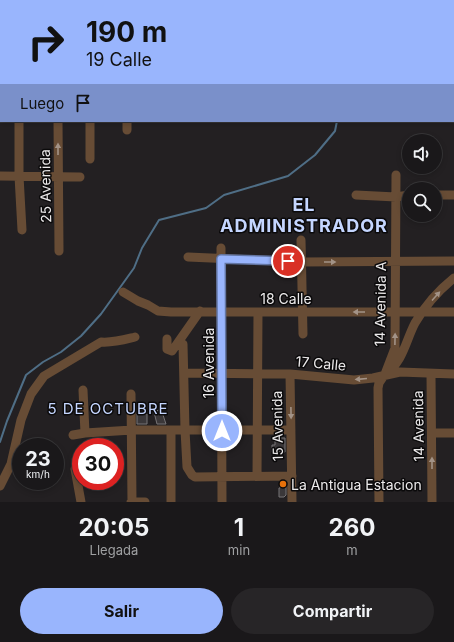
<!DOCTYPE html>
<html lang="es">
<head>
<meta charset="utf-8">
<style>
  :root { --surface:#1a181a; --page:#272527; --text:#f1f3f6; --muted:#9fa0a2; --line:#383739; --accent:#99b5fd }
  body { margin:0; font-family:Inter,sans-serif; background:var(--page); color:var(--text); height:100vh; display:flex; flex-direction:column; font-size:15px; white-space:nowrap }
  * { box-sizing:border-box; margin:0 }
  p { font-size:13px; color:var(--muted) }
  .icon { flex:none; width:22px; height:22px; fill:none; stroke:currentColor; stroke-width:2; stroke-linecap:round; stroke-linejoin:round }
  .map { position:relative; height:502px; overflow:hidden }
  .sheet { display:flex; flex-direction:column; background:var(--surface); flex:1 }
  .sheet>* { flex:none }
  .top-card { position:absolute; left:0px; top:0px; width:454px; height:122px; box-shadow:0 2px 6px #0003,0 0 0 1px var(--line); background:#99b5fd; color:#111; overflow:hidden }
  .buttons { position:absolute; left:402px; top:134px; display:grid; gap:8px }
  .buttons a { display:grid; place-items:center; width:40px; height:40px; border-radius:50%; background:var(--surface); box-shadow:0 2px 6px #0003,0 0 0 1px var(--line); font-size:20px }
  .speed { position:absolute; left:12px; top:438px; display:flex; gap:8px; font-size:20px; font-weight:700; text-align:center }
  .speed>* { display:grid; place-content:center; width:52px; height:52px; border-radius:50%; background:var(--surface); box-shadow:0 2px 6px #0003,0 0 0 1px var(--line); line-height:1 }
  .speed small { font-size:10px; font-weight:400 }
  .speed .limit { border:6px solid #d22; background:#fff; color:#111 }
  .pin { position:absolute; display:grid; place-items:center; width:34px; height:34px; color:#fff; margin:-17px; border:2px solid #fff; border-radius:50%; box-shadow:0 1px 4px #0007 }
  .me { position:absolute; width:44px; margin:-22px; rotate:0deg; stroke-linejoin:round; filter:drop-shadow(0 0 3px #0008) }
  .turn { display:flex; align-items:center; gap:14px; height:84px; padding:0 20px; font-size:18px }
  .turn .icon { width:52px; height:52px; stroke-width:2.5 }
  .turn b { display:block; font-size:28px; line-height:34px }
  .then { display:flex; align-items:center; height:38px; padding:0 20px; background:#0003; gap:8px; font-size:15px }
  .eta { display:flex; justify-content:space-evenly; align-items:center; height:68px; text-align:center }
  .eta b { font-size:24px; font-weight:700; line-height:28px }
  .cta { display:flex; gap:8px; margin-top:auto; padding:8px 20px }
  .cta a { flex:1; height:46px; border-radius:24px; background:var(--accent); color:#111; font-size:16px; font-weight:700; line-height:46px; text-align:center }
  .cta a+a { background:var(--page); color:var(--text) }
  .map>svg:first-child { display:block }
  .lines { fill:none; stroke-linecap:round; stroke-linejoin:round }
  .stream { stroke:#4f6e86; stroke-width:2 }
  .building { fill:#3a3739; stroke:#777476 }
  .minor { stroke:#674c35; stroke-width:9 }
  .oneway { fill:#a39387 }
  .route-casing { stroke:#6376a4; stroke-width:10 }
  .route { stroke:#99b5fd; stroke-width:7 }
  .food-dot { fill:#e8710a; stroke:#0b0a0b; stroke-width:1.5 }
  .labels { text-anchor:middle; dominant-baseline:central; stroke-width:3; stroke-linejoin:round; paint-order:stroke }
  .street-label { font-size:14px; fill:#eceaeb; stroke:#0b0a0b }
  .poi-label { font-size:14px; fill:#eceaeb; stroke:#0b0a0b; text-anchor:start }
  .neighbourhood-label { font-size:15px; letter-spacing:1px; fill:#c5d6ff; stroke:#0b0a0b }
  .district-label { font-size:18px; font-weight:bold; letter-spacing:1px; fill:#c5d6ff; stroke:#0b0a0b }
</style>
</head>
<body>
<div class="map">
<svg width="454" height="502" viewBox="0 0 454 502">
  <rect width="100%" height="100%" fill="#232022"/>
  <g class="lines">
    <path class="stream" d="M 408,1 L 409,0
      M 0,442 L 7,421 L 26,375 L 43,362 L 61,352 L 81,336 L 101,314 L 134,268 L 142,248 L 159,220 L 206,208 L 224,195 L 288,176 L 315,155 L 335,131 L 337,121"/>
  </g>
  <path class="building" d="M 161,409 L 166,424 L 157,424 L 154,412 Z
    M 137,414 L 147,414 L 147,424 L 137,424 Z
    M 275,438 L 285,438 L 285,452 L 272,452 L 272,445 L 275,445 Z
    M 280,482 L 286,482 L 286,495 L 284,497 L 279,497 L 279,488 L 280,488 Z"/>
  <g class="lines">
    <path class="minor" d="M 18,0 L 18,1
      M 56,0 L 56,1
      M 163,0 L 163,1
      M 198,0 L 198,1
      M 235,0 L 235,1
      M 90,1 L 90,0
      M 127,1 L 127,0
      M 270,1 L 270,0
      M 305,1 L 305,0
      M 0,77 L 1,77
      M 453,118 L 454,118
      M 19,121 L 19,176 L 22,230
      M 58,121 L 59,251
      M 90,121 L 90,159
      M 127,130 L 127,121
      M 0,176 L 80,177
      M 356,195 L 396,197 L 409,195
      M 435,195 L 454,195
      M 301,240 L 303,334
      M 221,248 L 222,502
      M 188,257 L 302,262 L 454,261
      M 123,292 L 138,301 L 148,305 L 158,311 L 171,312 L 454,312
      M 167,339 L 167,349 L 172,351 L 200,311
      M 183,344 L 185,430 L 187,467 L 192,475 L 195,477 L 292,476
      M 185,373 L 290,374 L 354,380 L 373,378 L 400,372 L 454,374
      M 386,373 C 403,362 406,340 415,323 C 425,306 439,290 454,278
      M 290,374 L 292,502
      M 431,374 L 432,502
      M 83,390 L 85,433
      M 131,394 L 132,502
      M 432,433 L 454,433
      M 73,435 L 85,433 L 132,430 L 291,430
      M 75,469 L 81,502
      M 257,476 L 258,312
      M 0,486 L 11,464 L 21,420 L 31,394 L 44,376 L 101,342 C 113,343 123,340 135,337
      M 131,502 L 145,502
      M 171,502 L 171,430
      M 379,502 L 378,388 L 379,383 L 385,374 L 395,348 L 396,175"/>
  </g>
  <defs><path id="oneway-solid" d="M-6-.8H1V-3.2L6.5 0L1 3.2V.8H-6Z"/></defs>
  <g class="oneway">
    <use href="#oneway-solid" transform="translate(58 149) rotate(-90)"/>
    <use href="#oneway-solid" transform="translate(330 262)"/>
    <use href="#oneway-solid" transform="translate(436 296) rotate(-48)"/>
    <use href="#oneway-solid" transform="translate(359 312) rotate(180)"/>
    <use href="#oneway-solid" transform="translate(395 339) rotate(-89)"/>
    <use href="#oneway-solid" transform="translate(361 379) rotate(175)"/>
    <use href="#oneway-solid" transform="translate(291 413) rotate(89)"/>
    <use href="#oneway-solid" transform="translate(432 463) rotate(-90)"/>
  </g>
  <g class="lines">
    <defs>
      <path id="route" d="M 222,431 L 221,259 L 288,261"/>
    </defs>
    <use href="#route" class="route-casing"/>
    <use href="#route" class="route"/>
  </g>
  <circle class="food-dot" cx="283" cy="484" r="4"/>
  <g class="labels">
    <g class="street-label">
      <text transform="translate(45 186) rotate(-91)">25 Avenida</text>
      <text x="286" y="298">18 Calle</text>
      <text transform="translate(380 304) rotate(-89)">14 Avenida A</text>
      <text transform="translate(208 363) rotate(-90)">16 Avenida</text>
      <text transform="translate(321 363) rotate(5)">17 Calle</text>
      <text transform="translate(277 426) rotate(-91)">15 Avenida</text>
      <text transform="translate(418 426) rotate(-91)">14 Avenida</text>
    </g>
    <g class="poi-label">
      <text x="291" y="484">La Antigua Estacion</text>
    </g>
    <g class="neighbourhood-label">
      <text x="108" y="408">5 DE OCTUBRE</text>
    </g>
    <g class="district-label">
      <text x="304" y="204">EL<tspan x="304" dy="21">ADMINISTRADOR</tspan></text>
    </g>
  </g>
</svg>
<div class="buttons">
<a><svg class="icon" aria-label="sound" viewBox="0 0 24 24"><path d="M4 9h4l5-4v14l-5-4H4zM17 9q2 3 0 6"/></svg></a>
<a><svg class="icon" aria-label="search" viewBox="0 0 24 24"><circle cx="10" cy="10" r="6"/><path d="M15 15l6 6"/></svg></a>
</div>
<div class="speed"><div>23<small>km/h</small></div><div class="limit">30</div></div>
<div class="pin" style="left:288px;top:261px;background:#d93025"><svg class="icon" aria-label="arrive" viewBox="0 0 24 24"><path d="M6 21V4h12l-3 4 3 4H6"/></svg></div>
<svg class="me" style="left:222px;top:431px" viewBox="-20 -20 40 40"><circle r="17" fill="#99b5fd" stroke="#fff" stroke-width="3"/><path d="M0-11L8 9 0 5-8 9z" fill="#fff"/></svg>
<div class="top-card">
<div class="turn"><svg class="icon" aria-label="right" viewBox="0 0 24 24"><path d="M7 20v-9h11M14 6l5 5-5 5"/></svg><div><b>190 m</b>19 Calle</div></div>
<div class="then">Luego<svg class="icon" aria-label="arrive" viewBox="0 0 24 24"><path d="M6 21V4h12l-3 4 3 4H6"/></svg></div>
</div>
</div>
<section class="sheet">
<div class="eta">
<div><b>20:05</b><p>Llegada</p></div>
<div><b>1</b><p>min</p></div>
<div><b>260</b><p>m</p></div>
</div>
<div class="cta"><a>Salir</a><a>Compartir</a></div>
</section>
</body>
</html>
